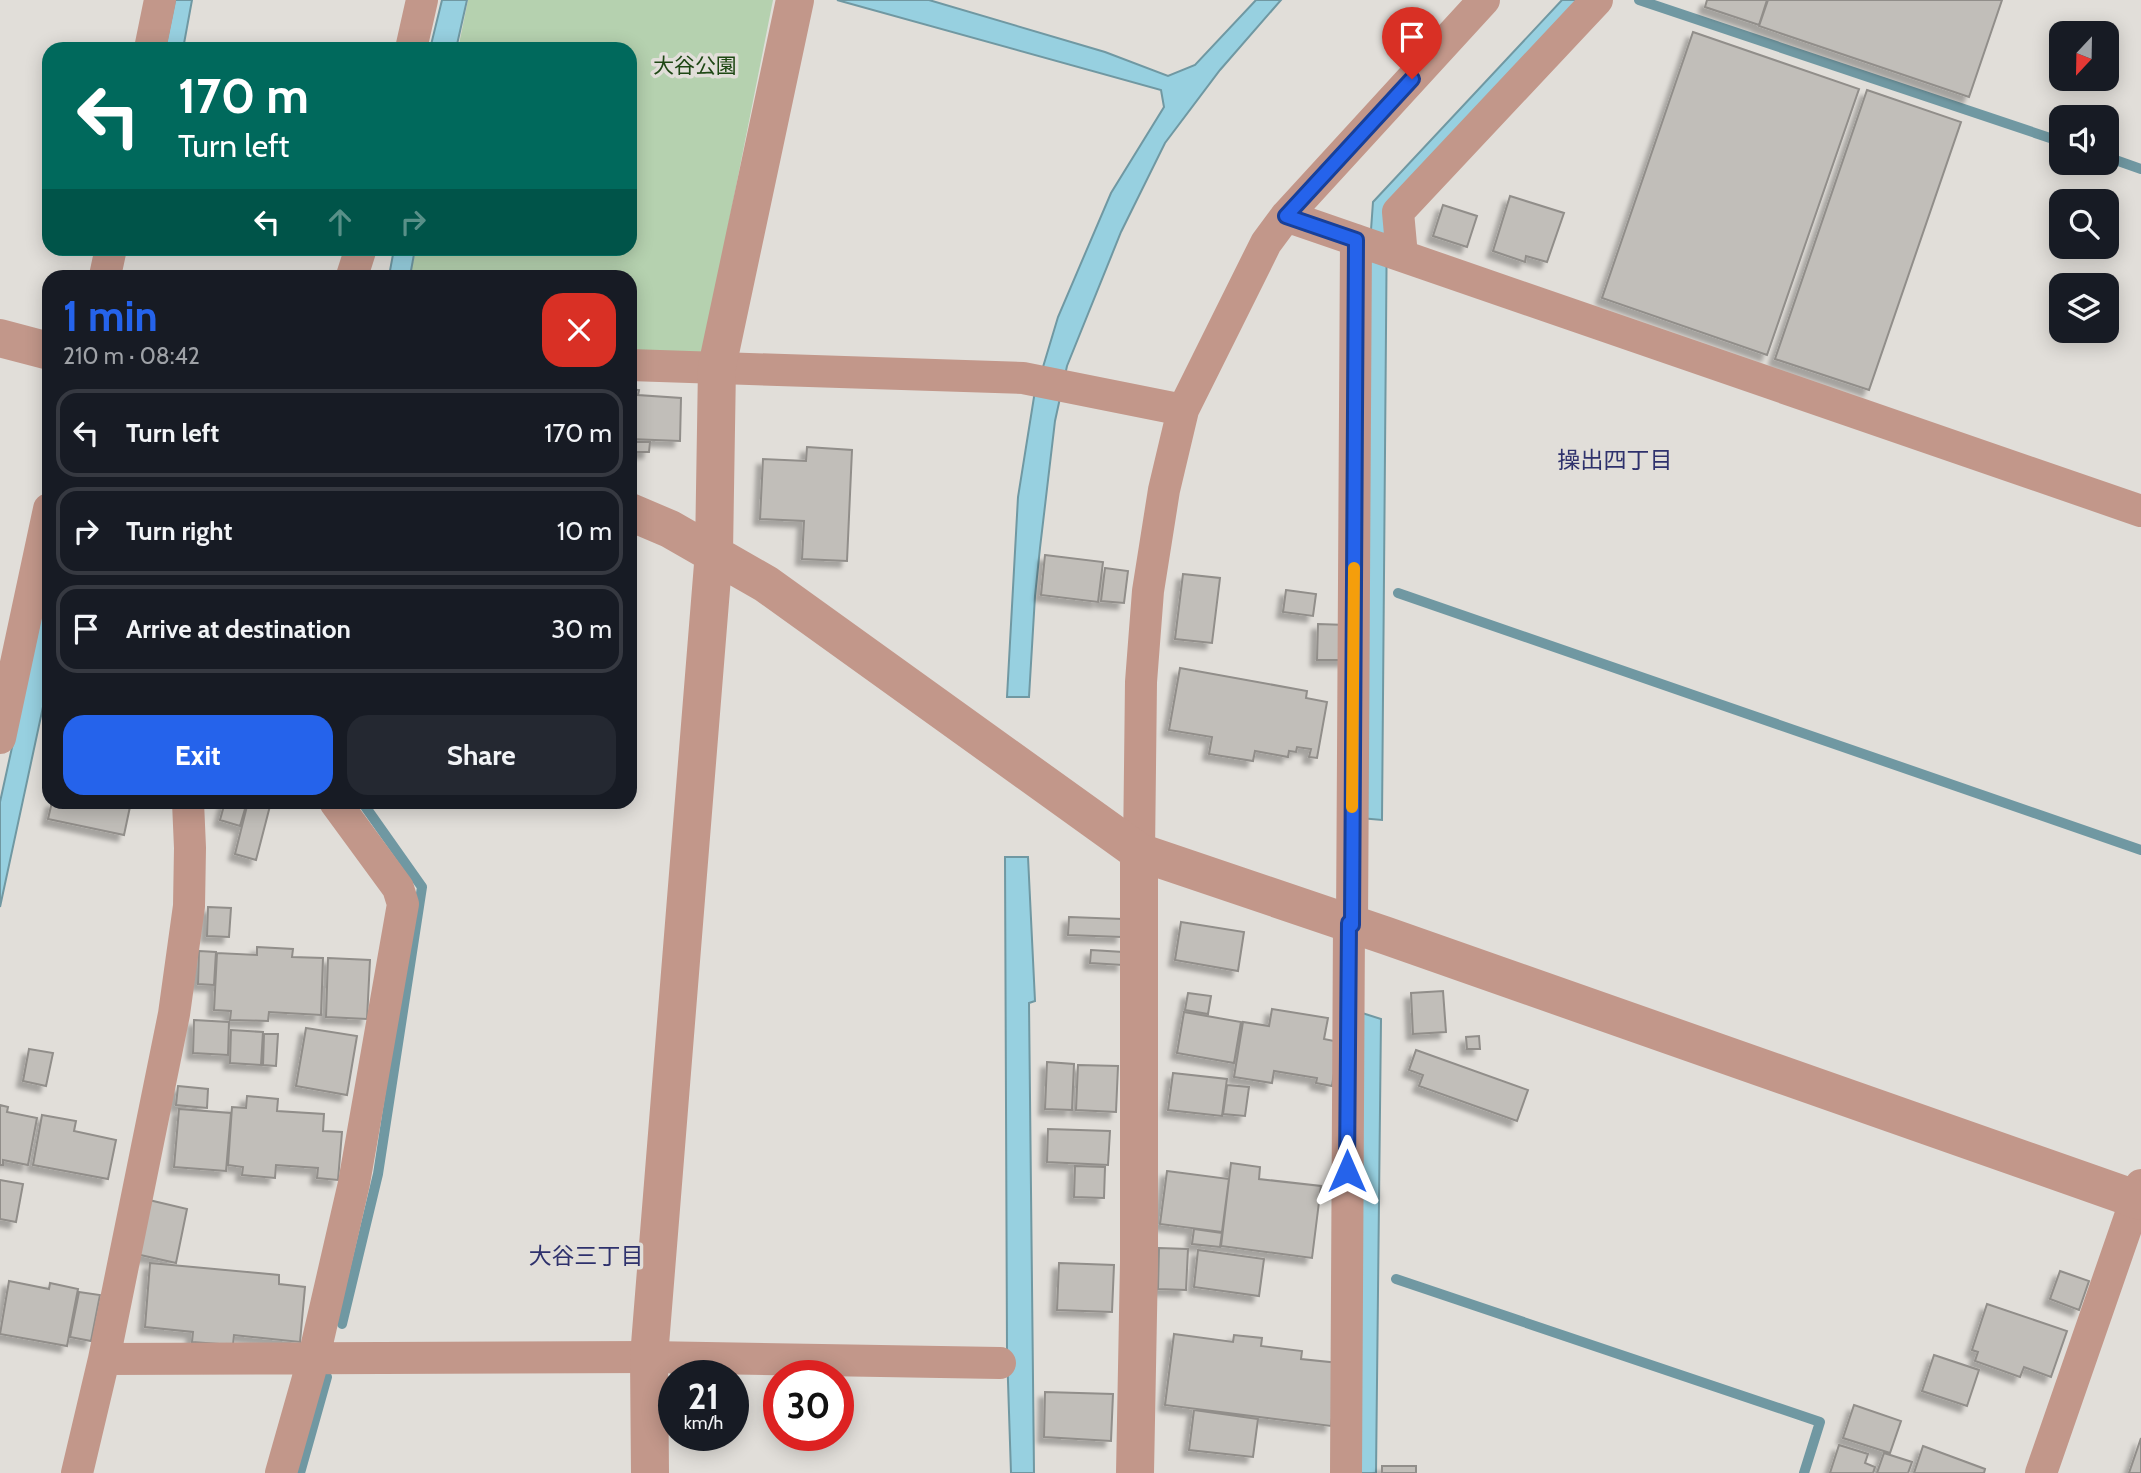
<!DOCTYPE html>
<html lang="en">
<head>
<meta charset="utf-8">
<style>
  :root { --surface:#171b24; --page:#242831; --text:#f1f3f6; --muted:#9ea1a6; --line:#363941; --accent:#2563eb }
  body { margin:0; font-family:Cabin,"Noto Sans JP",sans-serif; background:var(--page); color:var(--text); height:100vh; display:flex; flex-direction:column; font-size:26px; white-space:nowrap }
  * { box-sizing:border-box; margin:0 }
  p { font-size:23px; color:var(--muted) }
  .icon { flex:none; width:38px; height:38px; fill:none; stroke:currentColor; stroke-width:2; stroke-linecap:round; stroke-linejoin:round }
  .map { position:relative; flex:1; overflow:hidden }
  .panel { position:absolute; left:42px; top:270px; width:595px; height:539px; display:flex; flex-direction:column; background:var(--surface); border-radius:21px; box-shadow:0 4px 18px #0003 }
  .panel>* { flex:none }
  .guide { position:absolute; left:42px; top:42px; width:595px; height:214px; border-radius:21px; box-shadow:0 4px 18px #0003; background:#00695c; color:#fff; overflow:hidden }
  .needle { width:46px; rotate:202deg }
  .buttons { position:absolute; left:2049px; top:21px; display:grid; gap:14px }
  .buttons a { display:grid; place-items:center; width:70px; height:70px; border-radius:14px; background:var(--surface); box-shadow:0 4px 18px #0003; font-size:35px }
  .speed { position:absolute; left:658px; top:1360px; display:flex; gap:14px; font-size:35px; font-weight:700; text-align:center }
  .speed>* { display:grid; place-content:center; width:91px; height:91px; border-radius:50%; background:var(--surface); box-shadow:0 4px 18px #0003; line-height:1 }
  .speed small { font-size:18px; font-weight:400 }
  .speed .limit { border:10px solid #d22; background:#fff; color:#111 }
  .pin { position:absolute; display:grid; place-items:center; width:60px; height:60px; color:#fff; margin:-72px -30px; border-radius:50% 50% 50% 0; rotate:-45deg; box-shadow:0 0 7px #0007 }
  .pin .icon { rotate:45deg }
  .me { position:absolute; width:77px; margin:-38px; rotate:0deg; stroke-linejoin:round; filter:drop-shadow(0 0 5px #0008) }
  .turn { display:flex; align-items:center; gap:24px; height:147px; padding:0 21px; font-size:32px }
  .turn .icon { width:91px; height:91px; stroke-width:2.5 }
  .turn b { display:block; font-size:49px; line-height:60px }
  .lanes { display:flex; align-items:center; height:66px; padding:0 21px; background:#0003; justify-content:center; gap:35px; direction:ltr }
  .lanes .off { opacity:.35 }
  .round { display:grid; place-items:center; flex:none; width:74px; height:74px; border-radius:21px; background:var(--page) }
  .head { display:flex; align-items:center; justify-content:space-between; height:119px; padding:0 21px }
  h1 { font-size:42px; font-weight:700; line-height:52px; color:var(--accent) }
  .primary-button { display:flex; gap:14px; margin-top:auto; padding:14px 21px }
  .primary-button a { flex:1; height:80px; border-radius:21px; background:var(--accent); color:#fff; font-size:28px; font-weight:700; line-height:80px; text-align:center }
  .primary-button a+a { background:var(--page); color:var(--text) }
  ul { padding:0; list-style:none }
  li { display:flex; align-items:center; gap:21px; height:88px; margin:0 14px 10px; padding:0 7px; border:4px solid var(--line); border-radius:21px }
  li div { flex:1 }
  li b { display:block; font-size:26px }
  li em { font-style:normal }
  .map>svg:first-child { display:block }
  .green { fill:#b5d1af }
  .water { fill:#97d0e0; stroke:#7098a2; stroke-width:2 }
  .lines { fill:none; stroke-linecap:round; stroke-linejoin:round }
  .stream { stroke:#7098a2; stroke-width:10 }
  .building { fill:#c1beb9; stroke:#918e8a; stroke-width:2; filter:url(#shadow) }
  .minor { stroke:#c2978a; stroke-width:32 }
  .tertiary { stroke:#c2978a; stroke-width:38 }
  .route-casing { stroke:#184099; stroke-width:18 }
  .route { stroke:#2563eb; stroke-width:12 }
  .slow { stroke:#f59e0b; stroke-width:12 }
  .labels { text-anchor:middle; dominant-baseline:central; stroke-width:7; stroke-linejoin:round; paint-order:stroke }
  .park-label { font-size:21px; fill:#1e4714; stroke:#e1ded9 }
  .neighbourhood-label { font-size:23px; fill:#2e316c; stroke:#e1ded9 }
</style>
</head>
<body>
<div class="map">
<svg width="2141" height="1473" viewBox="0 0 2141 1473">
  <defs>
    <filter id="shadow"><feDropShadow dx="-6" dy="6" stdDeviation="2" flood-color="#0004"/></filter>
  </defs>
  <rect width="100%" height="100%" fill="#e1ded9"/>
  <path class="green" d="M 468,0 L 773,0 L 703,353 L 630,358 L 630,276 L 410,276 L 416,249 L 630,248 L 630,49 L 458,49 Z"/>
  <path class="water" d="M 175,0 L 192,0 L 183,49 L 165,49 Z
    M 442,0 L 467,0 L 456,49 L 430,49 Z
    M 837,0 L 929,0 L 1105,52 L 1168,76 L 1195,65 L 1256,0 L 1281,0 L 1220,70 L 1165,143 L 1121,232 L 1067,366 L 1055,421 L 1040,548 L 1035,596 L 1029,697 L 1007,697 L 1018,497 L 1034,397 L 1058,317 L 1111,193 L 1164,107 L 1161,90 Z
    M 1562,0 L 1581,0 L 1387,208 L 1382,820 L 1360,818 L 1368,272 L 1373,202 Z
    M 394,249 L 415,249 L 410,276 L 389,276 Z
    M 49,579 L 49,679 L 0,907 L 0,802 Z
    M 1005,857 L 1028,857 L 1035,1001 L 1029,1003 L 1034,1473 L 1011,1473 L 1007,1351 Z
    M 1359,1012 L 1381,1019 L 1376,1473 L 1354,1473 Z"/>
  <g class="lines">
    <path class="stream" d="M 1639,0 L 2062,142
      M 2107,157 L 2141,169
      M 1398,593 L 2141,850
      M 1396,1279 L 1820,1422 L 1804,1473
      M 342,1324 L 378,1174 L 422,887 L 362,802
      M 300,1473 L 327,1377"/>
  </g>
  <path class="building" d="M 1707,0 L 1767,0 L 1759,25 L 1705,7 Z
    M 1768,0 L 2002,0 L 1969,97 L 1759,26 Z
    M 1693,32 L 1859,89 L 1767,355 L 1602,298 Z
    M 1867,90 L 1961,122 L 1869,390 L 1775,359 Z
    M 1510,196 L 1564,213 L 1547,262 L 1526,256 L 1525,262 L 1493,251 Z
    M 1443,205 L 1477,216 L 1467,247 L 1433,236 Z
    M 630,389 L 639,390 L 638,395 L 681,398 L 680,441 L 630,439 Z
    M 636,442 L 650,442 L 649,452 L 636,452 Z
    M 807,447 L 852,450 L 847,561 L 802,559 L 804,521 L 760,519 L 763,459 L 806,461 Z
    M 1045,555 L 1103,562 L 1098,602 L 1041,595 Z
    M 1105,568 L 1128,571 L 1124,603 L 1101,601 Z
    M 1183,574 L 1220,578 L 1212,643 L 1175,639 Z
    M 1286,590 L 1316,594 L 1313,616 L 1283,612 Z
    M 1318,624 L 1347,625 L 1346,660 L 1317,660 Z
    M 1180,668 L 1307,691 L 1306,698 L 1327,702 L 1317,758 L 1309,757 L 1311,749 L 1297,747 L 1296,752 L 1289,751 L 1288,757 L 1255,751 L 1253,761 L 1209,754 L 1212,737 L 1169,730 Z
    M 52,802 L 131,802 L 124,835 L 48,819 Z
    M 225,802 L 247,802 L 240,826 L 220,820 Z
    M 248,802 L 271,802 L 256,860 L 235,854 Z
    M 208,907 L 231,908 L 229,937 L 207,936 Z
    M 1069,917 L 1123,919 L 1122,937 L 1068,935 Z
    M 1181,922 L 1244,932 L 1238,971 L 1175,960 Z
    M 257,947 L 293,949 L 292,957 L 323,958 L 321,1015 L 269,1012 L 268,1021 L 230,1020 L 231,1011 L 214,1010 L 217,953 L 257,955 Z
    M 1091,950 L 1123,952 L 1123,965 L 1090,963 Z
    M 199,951 L 216,952 L 214,985 L 198,984 Z
    M 328,958 L 370,960 L 367,1019 L 326,1017 Z
    M 1443,991 L 1446,1032 L 1413,1034 L 1411,993 Z
    M 1188,993 L 1211,996 L 1208,1014 L 1185,1010 Z
    M 1272,1009 L 1328,1018 L 1324,1039 L 1339,1042 L 1332,1086 L 1316,1083 L 1317,1078 L 1274,1071 L 1272,1083 L 1234,1077 L 1243,1022 L 1269,1026 Z
    M 1184,1012 L 1241,1022 L 1234,1063 L 1177,1053 Z
    M 194,1020 L 229,1022 L 228,1055 L 193,1053 Z
    M 306,1028 L 357,1036 L 347,1095 L 296,1086 Z
    M 231,1030 L 263,1032 L 261,1065 L 230,1063 Z
    M 264,1034 L 278,1034 L 276,1066 L 263,1065 Z
    M 1479,1036 L 1480,1049 L 1467,1049 L 1466,1037 Z
    M 29,1049 L 53,1053 L 46,1086 L 23,1081 Z
    M 1416,1050 L 1528,1090 L 1517,1121 L 1419,1086 L 1423,1075 L 1409,1070 Z
    M 1047,1062 L 1074,1064 L 1072,1110 L 1045,1109 Z
    M 1078,1065 L 1118,1066 L 1116,1112 L 1076,1110 Z
    M 1173,1073 L 1227,1079 L 1222,1116 L 1168,1110 Z
    M 1227,1085 L 1249,1087 L 1245,1116 L 1223,1114 Z
    M 178,1086 L 208,1089 L 207,1108 L 176,1105 Z
    M 247,1096 L 278,1099 L 277,1111 L 324,1114 L 323,1131 L 342,1132 L 338,1180 L 317,1178 L 318,1168 L 276,1165 L 275,1178 L 242,1175 L 243,1167 L 228,1165 L 232,1107 L 246,1108 Z
    M 0,1105 L 8,1107 L 7,1112 L 37,1118 L 28,1165 L 3,1160 L 3,1165 L 0,1165 Z
    M 179,1109 L 231,1113 L 226,1171 L 174,1167 Z
    M 42,1115 L 76,1121 L 74,1131 L 116,1140 L 108,1179 L 33,1165 Z
    M 1048,1129 L 1110,1131 L 1108,1165 L 1047,1162 Z
    M 1231,1163 L 1260,1167 L 1259,1179 L 1321,1186 L 1312,1258 L 1221,1246 Z
    M 1075,1166 L 1105,1167 L 1104,1198 L 1074,1197 Z
    M 1167,1171 L 1229,1179 L 1222,1232 L 1160,1224 Z
    M 0,1180 L 23,1184 L 16,1222 L 0,1219 Z
    M 149,1200 L 187,1209 L 176,1263 L 136,1254 Z
    M 1194,1229 L 1222,1233 L 1220,1247 L 1192,1244 Z
    M 1159,1248 L 1188,1249 L 1186,1290 L 1158,1289 Z
    M 1198,1250 L 1264,1259 L 1259,1296 L 1194,1287 Z
    M 150,1263 L 279,1275 L 279,1284 L 305,1287 L 300,1342 L 234,1335 L 233,1345 L 192,1342 L 193,1332 L 145,1327 Z
    M 1059,1263 L 1114,1265 L 1112,1312 L 1057,1310 Z
    M 2060,1271 L 2089,1281 L 2079,1310 L 2050,1299 Z
    M 9,1281 L 49,1289 L 50,1283 L 78,1289 L 67,1346 L 0,1334 Z
    M 79,1292 L 100,1295 L 91,1341 L 70,1337 Z
    M 1987,1304 L 2067,1331 L 2051,1377 L 2024,1367 L 2020,1377 L 1975,1361 L 1978,1352 L 1972,1350 Z
    M 1174,1334 L 1233,1342 L 1234,1335 L 1262,1338 L 1261,1346 L 1302,1351 L 1301,1359 L 1339,1363 L 1331,1426 L 1165,1405 Z
    M 1934,1355 L 1979,1370 L 1967,1406 L 1922,1391 Z
    M 1045,1392 L 1113,1394 L 1111,1441 L 1044,1437 Z
    M 1854,1405 L 1901,1421 L 1890,1453 L 1843,1438 Z
    M 1194,1410 L 1258,1419 L 1253,1457 L 1189,1450 Z
    M 2141,1438 L 2141,1473 L 2129,1473 Z
    M 1839,1445 L 1868,1454 L 1865,1463 L 1875,1467 L 1873,1473 L 1830,1473 Z
    M 1923,1446 L 1985,1469 L 1984,1473 L 1914,1473 Z
    M 1884,1453 L 1912,1462 L 1908,1473 L 1877,1473 Z
    M 1382,1466 L 1416,1466 L 1416,1473 L 1382,1473 Z"/>
  <g class="lines">
    <path class="minor" d="M 150,49 L 160,0
      M 411,49 L 422,0
      M 1286,216 L 2141,511
      M 1402,256 L 1398,212 L 1597,0
      M 105,276 L 111,248
      M 352,276 L 361,248
      M 630,365 L 1023,378 L 1183,410
      M 0,738 L 49,509
      M 1139,852 L 1141,682 L 1148,591 L 1164,490 L 1183,410 L 1266,243 L 1286,216 L 1484,0
      M 1352,925 L 1356,240
      M 104,1359 L 649,1357 L 1000,1363
      M 77,1473 L 104,1359 L 174,1014 L 189,906 L 190,848 L 188,802
      M 281,1473 L 314,1357 L 354,1183 L 403,904 L 398,888 L 335,802
      M 1346,1473 L 1349,924
      M 2041,1473 L 2141,1185"/>
    <path class="tertiary" d="M 0,338 L 49,351
      M 630,512 L 670,529 L 766,584 L 1139,852 L 1387,936 L 2141,1201
      M 650,1473 L 649,1357 L 714,552 L 717,367 L 795,0
      M 1135,1473 L 1139,1262 L 1139,852"/>
  </g>
  <g class="lines">
    <defs>
      <path id="route" d="M 1347,1171 L 1349,923 L 1352,925 L 1356,240 L 1286,216 L 1412,79"/>
    </defs>
    <use href="#route" class="route-casing"/>
    <use href="#route" class="route"/>
    <path class="slow" d="M 1352,807 L 1354,568"/>
  </g>
  <g class="labels">
    <g class="park-label">
      <text x="695" y="65">大谷公園</text>
    </g>
    <g class="neighbourhood-label">
      <text x="1615" y="460">操出四丁目</text>
      <text x="586" y="1256">大谷三丁目</text>
    </g>
  </g>
</svg>
<div class="buttons">
<a><svg class="needle" viewBox="-14 -14 28 28"><path d="M0-13l5 13h-10z" fill="#e53935"/><path d="M0 13l5-13h-10z" fill="#9ea1a6"/></svg></a>
<a><svg class="icon" aria-label="sound" viewBox="0 0 24 24"><path d="M4 9h4l5-4v14l-5-4H4zM17 9q2 3 0 6"/></svg></a>
<a><svg class="icon" aria-label="search" viewBox="0 0 24 24"><circle cx="10" cy="10" r="6"/><path d="M15 15l6 6"/></svg></a>
<a><svg class="icon" aria-label="layers" viewBox="0 0 24 24"><path d="M12 4l9 5-9 5-9-5zM3 14l9 5 9-5"/></svg></a>
</div>
<div class="speed"><div>21<small>km/h</small></div><div class="limit">30</div></div>
<div class="pin" style="left:1412px;top:79px;background:#d93025"><svg class="icon" aria-label="arrive" viewBox="0 0 24 24"><path d="M6 21V4h12l-3 4 3 4H6"/></svg></div>
<svg class="me" style="left:1347px;top:1171px" viewBox="-20 -20 40 40"><path d="M0-17L14 15 0 8-14 15z" fill="#2563eb" stroke="#fff" stroke-width="4"/></svg>
<div class="guide">
<div class="turn"><svg class="icon" aria-label="left" viewBox="0 0 24 24"><path d="M17 20v-9H6M10 6l-5 5 5 5"/></svg><div><b>170 m</b>Turn left</div></div>
<div class="lanes"><svg class="icon" aria-label="left" viewBox="0 0 24 24"><path d="M17 20v-9H6M10 6l-5 5 5 5"/></svg><svg class="icon off" aria-label="ahead" viewBox="0 0 24 24"><path d="M12 20V5M6 11l6-6 6 6"/></svg><svg class="icon off" aria-label="right" viewBox="0 0 24 24"><path d="M7 20v-9h11M14 6l5 5-5 5"/></svg></div>
</div>
<section class="panel">
<div class="head"><div><h1>1 min</h1><p>210 m · 08:42</p></div><a class="round" style="background:#d93025;color:#fff"><svg class="icon" aria-label="close" viewBox="0 0 24 24"><path d="M6 6l12 12M18 6L6 18"/></svg></a></div>
<ul>
<li><svg class="icon" aria-label="left" viewBox="0 0 24 24"><path d="M17 20v-9H6M10 6l-5 5 5 5"/></svg><div><b>Turn left</b></div><em>170 m</em></li>
<li><svg class="icon" aria-label="right" viewBox="0 0 24 24"><path d="M7 20v-9h11M14 6l5 5-5 5"/></svg><div><b>Turn right</b></div><em>10 m</em></li>
<li><svg class="icon" aria-label="arrive" viewBox="0 0 24 24"><path d="M6 21V4h12l-3 4 3 4H6"/></svg><div><b>Arrive at destination</b></div><em>30 m</em></li>
</ul>
<div class="primary-button"><a>Exit</a><a>Share</a></div>
</section>
</div>
</body>
</html>
